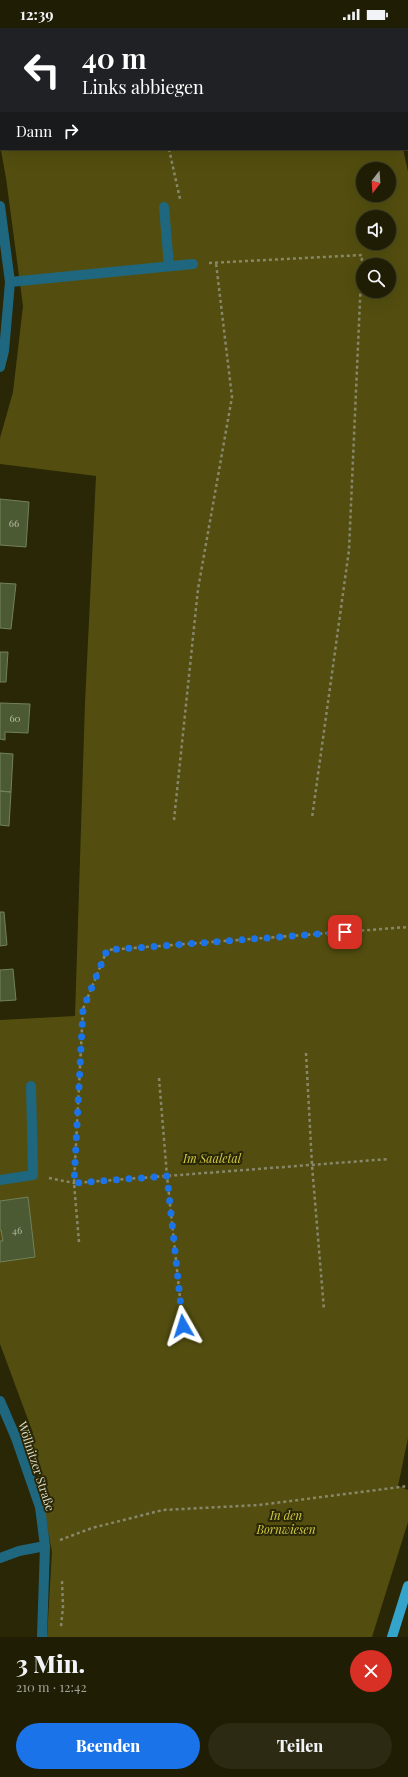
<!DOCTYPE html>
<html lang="de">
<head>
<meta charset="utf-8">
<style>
  :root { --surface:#1f1d04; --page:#2c2a13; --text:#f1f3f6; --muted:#a1a29a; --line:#3c3b26; --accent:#1a73e8 }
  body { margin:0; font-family:"Playfair Display",serif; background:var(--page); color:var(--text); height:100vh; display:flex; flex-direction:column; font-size:15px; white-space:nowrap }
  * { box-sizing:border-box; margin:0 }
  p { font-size:13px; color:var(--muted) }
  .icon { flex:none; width:22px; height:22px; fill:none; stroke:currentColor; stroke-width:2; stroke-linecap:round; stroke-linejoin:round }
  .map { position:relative; height:1609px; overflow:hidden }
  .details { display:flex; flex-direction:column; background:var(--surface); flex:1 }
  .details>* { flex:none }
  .top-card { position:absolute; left:0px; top:0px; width:408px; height:122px; box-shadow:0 4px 16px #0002,0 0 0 1px var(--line); background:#202124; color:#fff; overflow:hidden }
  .needle { width:26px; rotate:197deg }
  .buttons { position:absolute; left:356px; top:134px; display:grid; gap:8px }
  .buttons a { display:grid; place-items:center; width:40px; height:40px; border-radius:50%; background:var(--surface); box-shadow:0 4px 16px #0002,0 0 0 1px var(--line); font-size:20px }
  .pin { position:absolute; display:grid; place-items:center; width:34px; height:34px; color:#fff; margin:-17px; border-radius:8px; box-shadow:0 2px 6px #0006 }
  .me { position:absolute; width:44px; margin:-22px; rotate:354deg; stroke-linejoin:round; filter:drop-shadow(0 0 3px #0008) }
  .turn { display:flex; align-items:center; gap:14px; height:84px; padding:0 16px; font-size:18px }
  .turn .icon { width:52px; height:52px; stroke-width:2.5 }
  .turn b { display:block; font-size:28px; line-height:34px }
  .then { display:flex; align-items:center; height:38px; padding:0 16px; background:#0003; gap:8px; font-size:15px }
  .round { display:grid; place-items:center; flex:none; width:42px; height:42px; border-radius:21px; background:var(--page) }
  .headline { display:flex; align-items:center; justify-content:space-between; height:68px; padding:0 16px }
  h1 { font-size:24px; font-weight:800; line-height:30px }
  .cta { display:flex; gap:8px; margin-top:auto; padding:8px 16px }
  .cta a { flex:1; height:46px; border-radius:24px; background:var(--accent); color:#fff; font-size:16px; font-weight:800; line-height:46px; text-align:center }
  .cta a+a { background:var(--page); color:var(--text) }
  .status { display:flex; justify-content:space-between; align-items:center; height:28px; padding:0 20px; background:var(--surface); direction:ltr }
  .status svg { height:11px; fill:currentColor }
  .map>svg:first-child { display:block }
  .green { fill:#534e0f; fill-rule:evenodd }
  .building { fill:#4c5a33; stroke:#728159 }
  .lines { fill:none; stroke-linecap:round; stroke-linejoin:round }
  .path { stroke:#88876b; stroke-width:2.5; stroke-dasharray:3 3; stroke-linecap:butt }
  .minor { stroke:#1f677f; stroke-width:10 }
  .major { stroke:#34a4ca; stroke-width:10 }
  .route { stroke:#1a73e8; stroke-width:7; stroke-dasharray:0 12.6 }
  .labels { text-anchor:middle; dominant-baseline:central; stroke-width:4; stroke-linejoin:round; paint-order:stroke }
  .number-label { font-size:10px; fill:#babca1 }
  .park-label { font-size:12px; font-style:italic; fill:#d3c941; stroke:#292706 }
  .street-label { font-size:12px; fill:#deddc6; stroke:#292706 }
</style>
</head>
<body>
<div class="status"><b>12:39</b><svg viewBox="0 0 49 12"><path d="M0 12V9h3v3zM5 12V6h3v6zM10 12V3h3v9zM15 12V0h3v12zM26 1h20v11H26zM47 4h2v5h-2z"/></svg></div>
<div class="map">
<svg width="408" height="1609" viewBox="0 0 408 1609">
  <rect width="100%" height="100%" fill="#292706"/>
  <path class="green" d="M 0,0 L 374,0 L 1,1 L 1,121 L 403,121 L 408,144 L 408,1410 L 398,1458 L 408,1462 L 408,1494 L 372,1609 L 47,1609 L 52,1524 L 30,1406 L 33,1405 L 0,1316 L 0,992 L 75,988 L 85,675 L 96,448 L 0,436 L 0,410 L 13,364 L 23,278 L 6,150 L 0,117 ZM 363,141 L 389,141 L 389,167 L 363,167 ZM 363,189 L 389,189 L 389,215 L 363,215 ZM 363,237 L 389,237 L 389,263 L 363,263 Z"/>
  <path class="building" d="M 0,471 L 29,474 L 26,519 L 0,517 Z
    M 0,555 L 16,556 L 11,601 L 0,600 Z
    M 0,624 L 8,624 L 6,654 L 0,654 Z
    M 0,675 L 30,676 L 28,705 L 5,704 L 5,712 L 0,711 Z
    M 0,725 L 13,726 L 11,764 L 0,763 Z
    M 0,763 L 11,764 L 9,798 L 0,797 Z
    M 0,884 L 4,884 L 7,917 L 0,918 Z
    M 13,941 L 16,972 L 0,973 L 0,942 Z
    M 28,1169 L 35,1229 L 0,1234 L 0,1213 L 3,1213 L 1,1202 L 0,1202 L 0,1173 Z"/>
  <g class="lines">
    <path class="path" d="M 142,0 L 142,1
      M 235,0 L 235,1
      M 169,121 L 180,171
      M 209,235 L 362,227 L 349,522 L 312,790
      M 174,792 L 198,561 L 232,369 L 216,235
      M 306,1025 L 312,1137 L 324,1282
      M 159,1050 L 167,1148 L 183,1298
      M 49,1150 L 74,1155 L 389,1131
      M 79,1214 L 74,1155 L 83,981 L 107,922 L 408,899
      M 60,1512 L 92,1500 L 163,1482 L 259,1477 L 408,1458
      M 61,1598 L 63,1579 L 62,1553"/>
    <path class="minor" d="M 0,178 L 10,254 L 4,323 L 0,339
      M 164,179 L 169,238
      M 10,254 L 193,236
      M 0,1152 L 33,1147 L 31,1058
      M 0,1373 L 16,1410 L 40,1479 L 45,1518 L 42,1609
      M 0,1530 L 19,1523 L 45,1518"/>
    <path class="major" d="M 385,0 L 385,1
      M 407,81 L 408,84
      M 392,1609 L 408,1558"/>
  </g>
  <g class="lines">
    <path class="route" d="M 183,1298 L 167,1148 L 74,1155 L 83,981 L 107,922 L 345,904"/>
  </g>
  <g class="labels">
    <g class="number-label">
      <text x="14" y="495">66</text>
      <text x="15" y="690">60</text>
      <text x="17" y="1202">46</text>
    </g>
    <g class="park-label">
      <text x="212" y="1130">Im Saaletal</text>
      <text x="286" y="1487">In den<tspan x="286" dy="14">Bornwiesen</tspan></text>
    </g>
    <g class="street-label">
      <text transform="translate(37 1438) rotate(72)">Wöllnitzer Straße</text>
    </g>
  </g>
</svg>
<div class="buttons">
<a><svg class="needle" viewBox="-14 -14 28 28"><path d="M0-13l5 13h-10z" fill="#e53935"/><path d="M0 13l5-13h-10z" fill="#a1a29a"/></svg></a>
<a><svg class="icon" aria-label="sound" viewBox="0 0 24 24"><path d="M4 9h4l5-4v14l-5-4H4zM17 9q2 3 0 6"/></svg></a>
<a><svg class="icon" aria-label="search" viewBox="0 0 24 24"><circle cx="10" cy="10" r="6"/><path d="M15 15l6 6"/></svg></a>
</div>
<div class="pin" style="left:345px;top:904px;background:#d93025"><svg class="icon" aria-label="arrive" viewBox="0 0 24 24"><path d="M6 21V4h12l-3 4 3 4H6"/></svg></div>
<svg class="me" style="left:183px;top:1298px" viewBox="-20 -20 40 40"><path d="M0-17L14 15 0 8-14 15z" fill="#1a73e8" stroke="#fff" stroke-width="4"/></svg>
<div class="top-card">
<div class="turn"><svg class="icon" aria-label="left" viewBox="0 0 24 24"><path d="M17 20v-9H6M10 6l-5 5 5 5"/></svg><div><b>40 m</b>Links abbiegen</div></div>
<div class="then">Dann<svg class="icon" aria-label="right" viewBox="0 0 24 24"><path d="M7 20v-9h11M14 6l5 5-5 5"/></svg></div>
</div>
</div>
<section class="details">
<div class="headline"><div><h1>3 Min.</h1><p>210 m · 12:42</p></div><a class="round" style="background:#d93025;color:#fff"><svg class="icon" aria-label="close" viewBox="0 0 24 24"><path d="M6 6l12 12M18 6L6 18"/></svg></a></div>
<div class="cta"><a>Beenden</a><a>Teilen</a></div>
</section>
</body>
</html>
